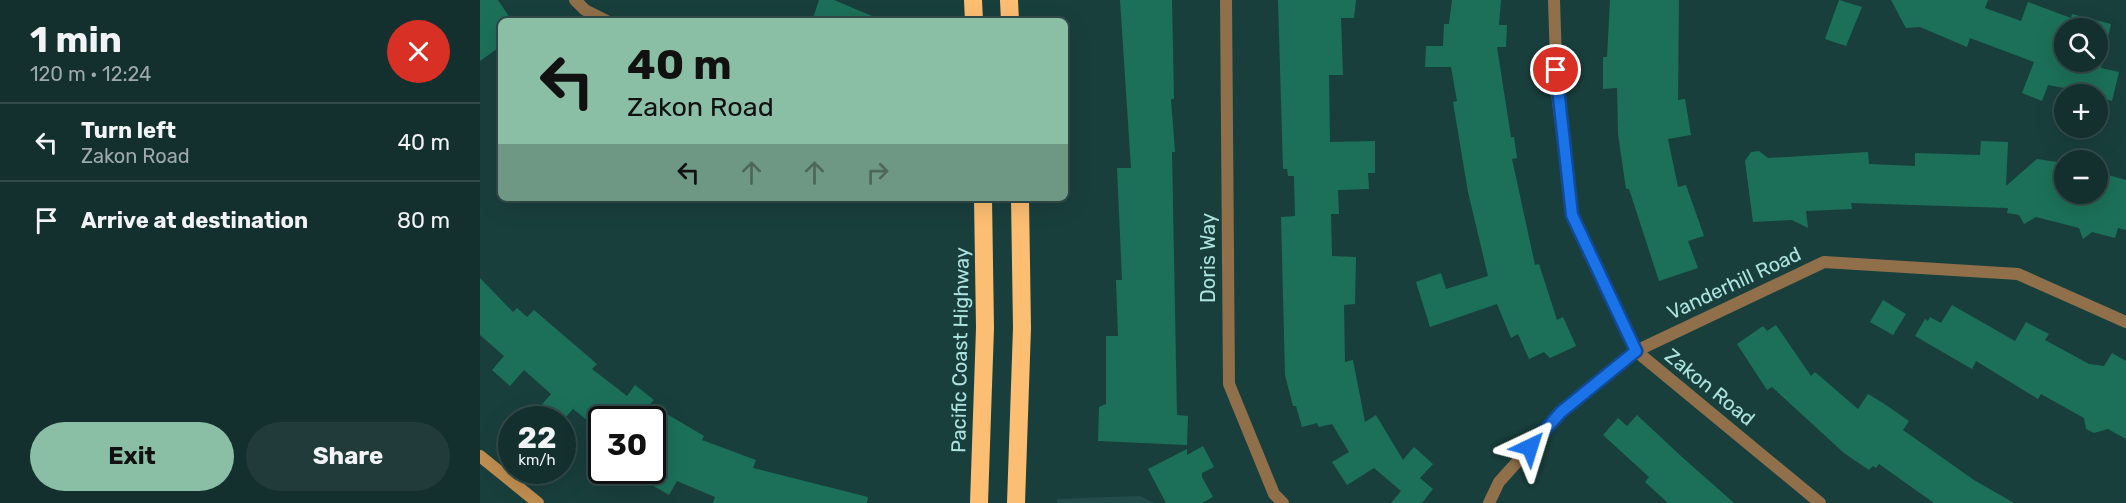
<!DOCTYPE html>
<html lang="en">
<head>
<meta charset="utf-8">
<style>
  :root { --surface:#132f2e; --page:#203b3a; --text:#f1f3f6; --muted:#9da9aa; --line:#324a4a; --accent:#8abfa5 }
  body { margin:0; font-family:Rubik,sans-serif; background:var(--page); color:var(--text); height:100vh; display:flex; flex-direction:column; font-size:22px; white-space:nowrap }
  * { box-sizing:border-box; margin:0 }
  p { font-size:20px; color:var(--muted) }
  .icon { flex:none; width:33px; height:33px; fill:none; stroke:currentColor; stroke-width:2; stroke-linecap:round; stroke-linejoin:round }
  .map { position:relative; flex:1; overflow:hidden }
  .panel { display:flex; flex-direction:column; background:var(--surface); width:480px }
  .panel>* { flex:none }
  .top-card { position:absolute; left:18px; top:18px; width:570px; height:183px; border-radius:9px; box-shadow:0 6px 24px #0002,0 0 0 2px var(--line); background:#8abfa5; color:#111; overflow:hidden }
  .tools { position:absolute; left:1574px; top:18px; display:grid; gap:12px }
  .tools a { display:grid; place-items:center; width:54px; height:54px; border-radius:50%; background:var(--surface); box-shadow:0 6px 24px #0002,0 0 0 2px var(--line); font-size:30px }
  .speed { position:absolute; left:18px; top:406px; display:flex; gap:12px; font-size:30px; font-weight:700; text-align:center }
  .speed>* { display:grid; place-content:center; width:78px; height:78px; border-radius:50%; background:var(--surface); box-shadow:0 6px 24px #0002,0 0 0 2px var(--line); line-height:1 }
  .speed small { font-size:15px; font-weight:400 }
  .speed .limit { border:3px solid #111; border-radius:9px; background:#fff; color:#111 }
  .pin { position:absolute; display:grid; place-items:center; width:51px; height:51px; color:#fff; margin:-26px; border:3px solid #fff; border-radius:50%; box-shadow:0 2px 6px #0007 }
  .me { position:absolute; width:66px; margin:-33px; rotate:41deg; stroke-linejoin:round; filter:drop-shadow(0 0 4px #0008) }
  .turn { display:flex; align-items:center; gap:21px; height:126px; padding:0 30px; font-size:27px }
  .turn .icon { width:78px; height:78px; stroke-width:2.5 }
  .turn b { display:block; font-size:42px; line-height:51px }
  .lanes { display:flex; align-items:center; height:57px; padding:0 30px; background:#0003; justify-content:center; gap:30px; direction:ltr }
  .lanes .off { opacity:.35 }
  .round { display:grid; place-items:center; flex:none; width:63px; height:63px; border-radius:32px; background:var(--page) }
  .headline { display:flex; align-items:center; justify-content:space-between; height:102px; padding:0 30px }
  h1 { font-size:36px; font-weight:700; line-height:45px }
  .primary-button { display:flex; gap:12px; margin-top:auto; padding:12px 30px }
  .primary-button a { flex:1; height:69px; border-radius:36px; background:var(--accent); color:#111; font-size:24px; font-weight:700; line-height:69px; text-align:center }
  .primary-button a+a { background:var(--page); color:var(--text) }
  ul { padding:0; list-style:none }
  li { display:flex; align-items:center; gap:18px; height:78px; padding:0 30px; border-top:2px solid var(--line) }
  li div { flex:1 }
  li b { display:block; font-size:22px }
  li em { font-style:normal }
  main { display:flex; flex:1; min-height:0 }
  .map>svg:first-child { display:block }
  .built { fill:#234d4b }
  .building { fill:#1c7059; fill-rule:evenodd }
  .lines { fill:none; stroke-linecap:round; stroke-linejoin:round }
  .street { stroke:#8f704a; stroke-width:12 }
  .secondary { stroke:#c08e50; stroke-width:12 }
  .highway { stroke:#fcbe72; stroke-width:18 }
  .route-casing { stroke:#114b97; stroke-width:15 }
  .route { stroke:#1a73e8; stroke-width:10 }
  .labels { text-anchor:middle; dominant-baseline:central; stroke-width:4.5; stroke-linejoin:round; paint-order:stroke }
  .street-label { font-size:20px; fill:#ade2de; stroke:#193f3d }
</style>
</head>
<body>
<main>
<section class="panel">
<div class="headline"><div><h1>1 min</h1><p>120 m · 12:24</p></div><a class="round" style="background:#d93025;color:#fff"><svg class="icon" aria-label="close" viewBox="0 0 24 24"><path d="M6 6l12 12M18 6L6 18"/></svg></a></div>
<ul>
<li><svg class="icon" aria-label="left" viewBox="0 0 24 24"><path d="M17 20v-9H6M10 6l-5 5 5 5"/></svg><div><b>Turn left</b><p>Zakon Road</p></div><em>40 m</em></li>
<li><svg class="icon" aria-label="arrive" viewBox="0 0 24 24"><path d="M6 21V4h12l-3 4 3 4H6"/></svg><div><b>Arrive at destination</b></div><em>80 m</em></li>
</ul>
<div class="primary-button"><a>Exit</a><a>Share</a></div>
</section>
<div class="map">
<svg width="1646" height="503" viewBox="0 0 1646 503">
  <rect width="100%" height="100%" fill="#193f3d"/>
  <path class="built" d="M 660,496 L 674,503 L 577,503 L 577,499 Z"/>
  <path class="building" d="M 0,0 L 18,0 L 32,21 L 21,21 L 21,46 L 0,61 Z
    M 339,0 L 354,0 L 404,21 L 332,21 Z
    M 640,0 L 692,0 L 694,99 L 691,99 L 695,152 L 692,152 L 697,415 L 708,416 L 707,445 L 618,441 L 619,407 L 626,404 L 626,336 L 638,336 L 636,280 L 642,280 L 637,168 L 651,168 Z
    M 798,0 L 876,0 L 874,18 L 861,18 L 863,75 L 849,75 L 850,142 L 895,141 L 895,173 L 888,173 L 889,189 L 858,190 L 859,214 L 851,214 L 852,256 L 876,257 L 875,304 L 864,305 L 865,362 L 873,360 L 885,422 L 896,415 L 923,460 L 934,447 L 953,464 L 940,478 L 953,489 L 942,503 L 911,503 L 921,491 L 894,468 L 867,485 L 852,462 L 869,452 L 852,424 L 839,427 L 837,423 L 822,427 L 816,406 L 813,406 L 805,375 L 801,217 L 815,216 L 814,176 L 808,176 L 807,169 L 803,169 Z
    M 972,0 L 1021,0 L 1019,25 L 1027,25 L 1026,47 L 1017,47 L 1031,137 L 1034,137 L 1037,158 L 1032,159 L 1055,265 L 1059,264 L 1077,320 L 1083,317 L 1096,346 L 1070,358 L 1064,352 L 1049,359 L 1038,334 L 1031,338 L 1017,304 L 950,327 L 936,282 L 961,273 L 966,289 L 1008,276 L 988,192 L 973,102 L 977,101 L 971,67 L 945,67 L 946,46 L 963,46 L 964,24 L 969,24 Z
    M 1130,0 L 1199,0 L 1198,100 L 1205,99 L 1211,135 L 1188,139 L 1198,187 L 1206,185 L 1224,236 L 1208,241 L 1218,268 L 1179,281 L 1149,189 L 1146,189 L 1138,134 L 1137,88 L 1123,89 L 1123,57 L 1127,57 Z
    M 1359,0 L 1382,7 L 1366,46 L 1345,39 Z
    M 1411,0 L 1508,0 L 1505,8 L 1541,21 L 1548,2 L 1591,18 L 1592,14 L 1631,24 L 1621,68 L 1639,72 L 1632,101 L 1617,97 L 1617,94 L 1568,85 L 1562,101 L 1542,93 L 1554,62 L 1490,38 L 1487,47 L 1440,27 L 1426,28 ZM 1584,28 L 1617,28 L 1617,62 L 1584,62 Z
    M 1501,141 L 1528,142 L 1526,186 L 1557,159 L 1584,163 L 1584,194 L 1617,194 L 1617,172 L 1646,180 L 1646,230 L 1638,228 L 1635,238 L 1612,232 L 1603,239 L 1599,228 L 1556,217 L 1544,224 L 1539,215 L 1527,213 L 1528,208 L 1371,203 L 1372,209 L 1326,211 L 1328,228 L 1312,220 L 1273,222 L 1265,161 L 1271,152 L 1279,151 L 1288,158 L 1388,152 L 1389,164 L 1435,166 L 1435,153 L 1500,155 Z
    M 0,278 L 33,312 L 37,308 L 47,317 L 54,310 L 117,364 L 112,369 L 147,396 L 155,385 L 174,400 L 170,404 L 224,436 L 222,440 L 276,460 L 273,468 L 388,497 L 387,503 L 233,503 L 235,497 L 197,481 L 189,495 L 167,482 L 177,465 L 172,462 L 172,420 L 122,420 L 122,432 L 93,409 L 83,420 L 71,420 L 58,409 L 71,394 L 44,370 L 30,386 L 12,370 L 24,356 L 0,335 Z
    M 1403,300 L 1426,314 L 1413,335 L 1390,322 Z
    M 1472,305 L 1535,341 L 1546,322 L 1569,334 L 1565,340 L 1609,364 L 1624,366 L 1632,353 L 1646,361 L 1646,439 L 1628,429 L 1614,433 L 1606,429 L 1604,418 L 1561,394 L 1558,399 L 1496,361 L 1492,369 L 1435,336 L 1445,319 L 1448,321 L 1450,317 L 1461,323 Z
    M 1296,325 L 1331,376 L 1335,372 L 1378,409 L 1388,394 L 1403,403 L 1429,421 L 1423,430 L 1494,480 L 1534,503 L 1454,503 L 1399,464 L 1396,468 L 1393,466 L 1389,470 L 1364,453 L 1292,387 L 1287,390 L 1257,344 L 1283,326 L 1287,331 Z
    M 1157,415 L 1202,457 L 1254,503 L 1188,503 L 1165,482 L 1169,477 L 1123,435 L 1138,418 L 1147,426 Z
    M 723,446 L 734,467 L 722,473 L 722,477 L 733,497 L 722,503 L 686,503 L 668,469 L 707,449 L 707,455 Z"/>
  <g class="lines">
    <path class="street" d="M 95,0 L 105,10 L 127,21
      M 746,0 L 749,384 L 794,494 L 803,503
      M 1074,0 L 1077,93 L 1092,215 L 1156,351 L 1340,503
      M 1009,503 L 1019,482 L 1081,413 L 1156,351 L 1344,262 L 1538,274 L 1646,322"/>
    <path class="secondary" d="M 0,456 L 58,503"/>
    <path class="highway" d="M 493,0 L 494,21
      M 529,0 L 530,21
      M 499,503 L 505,328 L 503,198
      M 536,503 L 542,328 L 540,198"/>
  </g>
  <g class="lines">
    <defs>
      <path id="route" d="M 1050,447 L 1081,412 L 1156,351 L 1092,215 L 1076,70"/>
    </defs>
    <use href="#route" class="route-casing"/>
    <use href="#route" class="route"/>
  </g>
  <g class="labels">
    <g class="street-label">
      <text transform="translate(728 258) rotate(-90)">Doris Way</text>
      <text transform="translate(1254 283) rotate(-25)">Vanderhill Road</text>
      <text transform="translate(480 350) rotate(-89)">Pacific Coast Highway</text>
      <text transform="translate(1230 387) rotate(39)">Zakon Road</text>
    </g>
  </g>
</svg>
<div class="tools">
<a><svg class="icon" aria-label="search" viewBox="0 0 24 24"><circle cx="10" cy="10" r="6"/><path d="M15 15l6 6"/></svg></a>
<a>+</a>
<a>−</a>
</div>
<div class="speed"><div>22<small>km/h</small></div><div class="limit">30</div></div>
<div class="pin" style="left:1076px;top:70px;background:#d93025"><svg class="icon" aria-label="arrive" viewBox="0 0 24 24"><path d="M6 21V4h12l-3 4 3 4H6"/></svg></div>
<svg class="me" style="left:1050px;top:447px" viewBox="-20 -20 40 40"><path d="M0-17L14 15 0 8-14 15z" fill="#1a73e8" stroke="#fff" stroke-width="4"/></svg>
<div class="top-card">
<div class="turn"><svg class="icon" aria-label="left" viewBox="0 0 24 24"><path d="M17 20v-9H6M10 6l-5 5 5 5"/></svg><div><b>40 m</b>Zakon Road</div></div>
<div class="lanes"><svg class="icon" aria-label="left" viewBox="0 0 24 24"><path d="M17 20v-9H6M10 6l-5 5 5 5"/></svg><svg class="icon off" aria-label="ahead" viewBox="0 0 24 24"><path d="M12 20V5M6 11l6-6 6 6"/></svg><svg class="icon off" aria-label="ahead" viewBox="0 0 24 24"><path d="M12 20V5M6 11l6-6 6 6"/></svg><svg class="icon off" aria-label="right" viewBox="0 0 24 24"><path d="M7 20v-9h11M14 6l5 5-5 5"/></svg></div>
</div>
</div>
</main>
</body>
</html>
